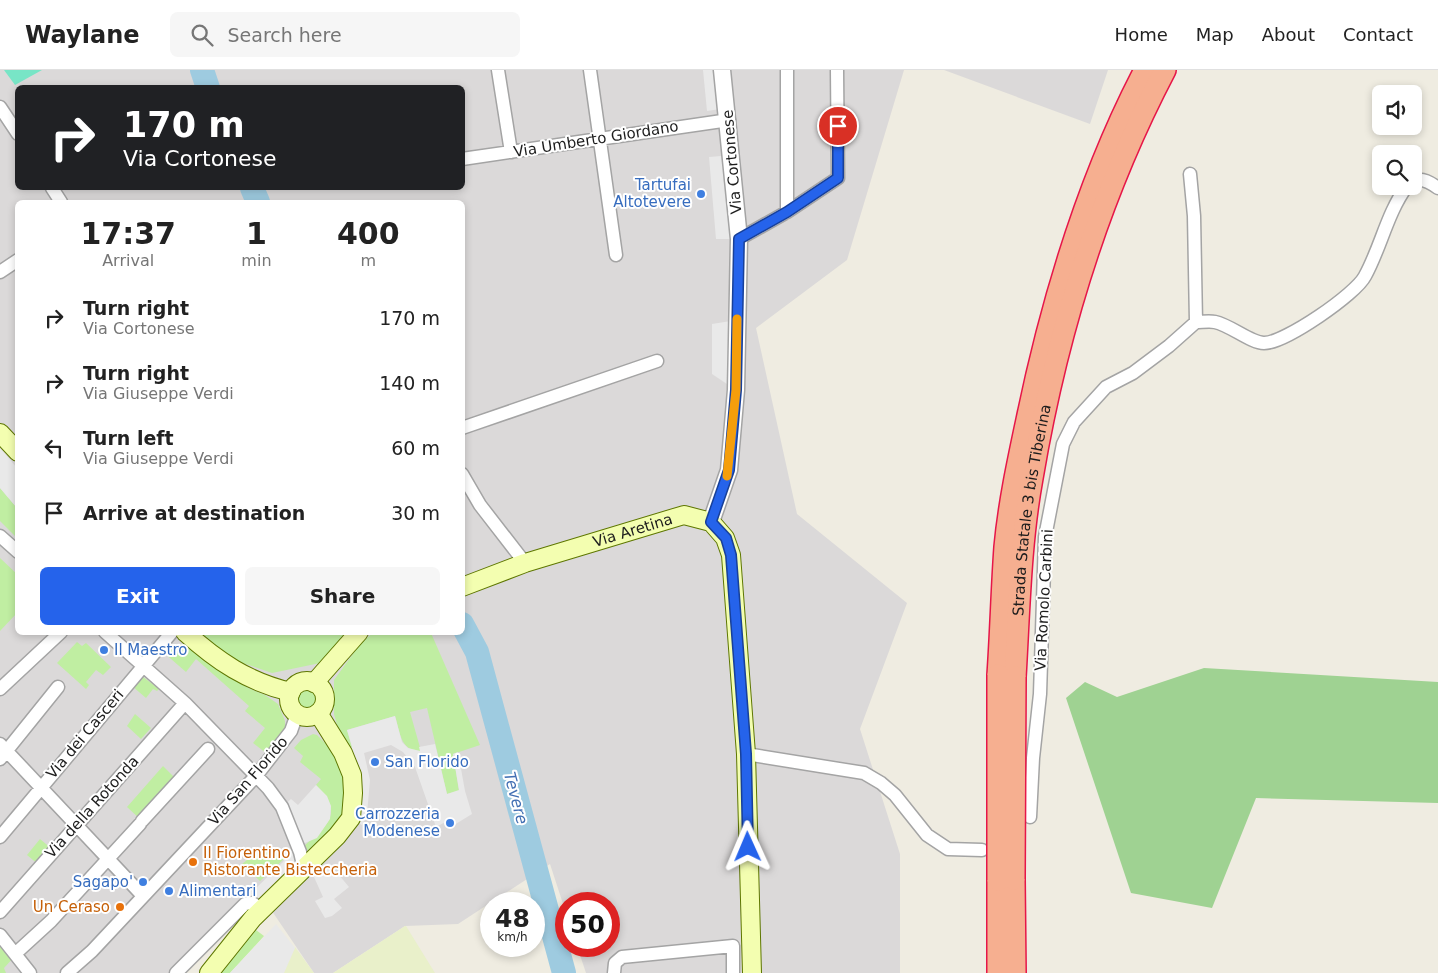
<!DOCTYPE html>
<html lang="en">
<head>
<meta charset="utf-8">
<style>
  :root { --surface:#fff; --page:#f6f6f6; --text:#222; --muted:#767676; --line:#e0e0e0; --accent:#2563eb }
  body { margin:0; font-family:"DejaVu Sans",sans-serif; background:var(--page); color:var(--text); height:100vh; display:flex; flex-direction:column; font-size:19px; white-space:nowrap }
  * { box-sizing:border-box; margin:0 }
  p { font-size:16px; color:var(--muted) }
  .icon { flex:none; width:28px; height:28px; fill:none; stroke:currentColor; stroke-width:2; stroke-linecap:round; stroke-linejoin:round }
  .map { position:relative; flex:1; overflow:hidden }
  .sheet { position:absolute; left:15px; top:130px; width:450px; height:435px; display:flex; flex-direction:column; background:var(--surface); border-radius:8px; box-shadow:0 2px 8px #0003 }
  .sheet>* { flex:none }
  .guide { position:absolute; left:15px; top:15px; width:450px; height:105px; border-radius:8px; box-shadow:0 2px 8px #0003; background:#202124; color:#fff; overflow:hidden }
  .fabs { position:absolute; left:1372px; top:15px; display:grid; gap:10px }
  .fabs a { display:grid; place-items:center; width:50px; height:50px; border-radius:8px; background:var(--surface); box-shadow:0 2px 8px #0003; font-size:25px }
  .speed { position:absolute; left:480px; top:822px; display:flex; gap:10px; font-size:25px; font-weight:700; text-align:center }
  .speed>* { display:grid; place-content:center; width:65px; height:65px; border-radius:50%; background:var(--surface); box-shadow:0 2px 8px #0003; line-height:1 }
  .speed small { font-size:12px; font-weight:400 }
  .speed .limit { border:8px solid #d22; background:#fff; color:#111 }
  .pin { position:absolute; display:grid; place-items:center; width:42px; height:42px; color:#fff; margin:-21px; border:2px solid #fff; border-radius:50%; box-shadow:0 1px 5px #0007 }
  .me { position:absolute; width:55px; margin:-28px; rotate:359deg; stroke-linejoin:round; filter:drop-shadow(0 0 4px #0008) }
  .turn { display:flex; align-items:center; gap:18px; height:105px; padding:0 25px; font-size:22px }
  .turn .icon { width:65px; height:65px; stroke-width:2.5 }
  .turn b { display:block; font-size:35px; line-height:42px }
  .eta { display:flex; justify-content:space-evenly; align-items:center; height:85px; text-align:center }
  .eta b { font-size:30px; font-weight:700; line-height:35px }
  .cta { display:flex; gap:10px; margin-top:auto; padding:10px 25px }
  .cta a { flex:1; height:58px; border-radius:8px; background:var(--accent); color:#fff; font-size:20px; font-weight:700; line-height:58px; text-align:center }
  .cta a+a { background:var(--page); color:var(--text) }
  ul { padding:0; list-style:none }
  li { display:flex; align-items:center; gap:15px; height:65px; padding:0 25px }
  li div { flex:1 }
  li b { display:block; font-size:19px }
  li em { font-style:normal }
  header { display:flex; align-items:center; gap:30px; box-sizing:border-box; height:70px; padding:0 25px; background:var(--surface); border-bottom:1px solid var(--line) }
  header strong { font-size:24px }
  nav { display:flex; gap:28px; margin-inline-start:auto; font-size:18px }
  .search { width:350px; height:45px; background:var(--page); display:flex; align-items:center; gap:12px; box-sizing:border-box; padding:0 18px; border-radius:8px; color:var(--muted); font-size:19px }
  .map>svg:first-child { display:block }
  .residential { fill:#dbd9d9; fill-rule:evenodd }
  .farmland { fill:#e9f0ca }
  .grass { fill:#c0eea2 }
  .forest { fill:#9fd292 }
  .pitch { fill:#78e5c6 }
  .parking { fill:#e9e9e9 }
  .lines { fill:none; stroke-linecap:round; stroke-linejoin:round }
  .river { stroke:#9ecbe0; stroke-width:24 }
  .minor-casing { stroke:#a4a4a4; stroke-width:15 }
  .tertiary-casing { stroke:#a4a4a4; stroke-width:19 }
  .secondary-casing { stroke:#5e7700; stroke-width:20 }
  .trunk-casing { stroke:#e61648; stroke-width:24 }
  .minor { stroke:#fff; stroke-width:12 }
  .tertiary { stroke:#fff; stroke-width:16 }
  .secondary { stroke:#f3feb0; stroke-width:18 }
  .trunk { stroke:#f6af90; stroke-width:21 }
  .trunk-bridge-casing { stroke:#e61648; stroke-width:24; stroke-linecap:butt }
  .trunk-bridge { stroke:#f6af90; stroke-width:21 }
  .route-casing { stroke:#184099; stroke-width:12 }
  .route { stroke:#2563eb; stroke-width:9 }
  .slow { stroke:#f59e0b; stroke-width:9 }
  .shop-dot { fill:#3f7fe0; stroke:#fff; stroke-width:2 }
  .food-dot { fill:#e8710a; stroke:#fff; stroke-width:2 }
  .labels { text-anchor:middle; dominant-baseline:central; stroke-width:4; stroke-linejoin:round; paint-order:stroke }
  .street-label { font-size:15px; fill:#1d1d1d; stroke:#fff }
  .shop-label { font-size:15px; fill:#366cbe; stroke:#fff; text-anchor:end }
  .food-label { font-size:15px; fill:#c56008; stroke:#fff; text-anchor:start }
  .water-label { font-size:16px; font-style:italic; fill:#426fb3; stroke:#fff }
</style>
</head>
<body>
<header>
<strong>Waylane</strong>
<div class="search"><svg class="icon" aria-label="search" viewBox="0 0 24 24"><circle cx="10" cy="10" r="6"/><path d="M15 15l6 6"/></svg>Search here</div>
<nav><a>Home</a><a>Map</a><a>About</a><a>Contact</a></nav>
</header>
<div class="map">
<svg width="1438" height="903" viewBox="0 0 1438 903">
  <rect width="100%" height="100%" fill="#efece1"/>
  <path class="residential" d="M 0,0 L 904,0 L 847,190 L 756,258 L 797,444 L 907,533 L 860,659 L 900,784 L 900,903 L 586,903 L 577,876 L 609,876 L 609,834 L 566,834 L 566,843 L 550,794 L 458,854 L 405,856 L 333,903 L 314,903 L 257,819 L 174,903 L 0,903 ZM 18,18 L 462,18 L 462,118 L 18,118 ZM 18,132 L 462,132 L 462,562 L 18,562 Z
    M 944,0 L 1108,0 L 1090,54 Z"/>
  <path class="farmland" d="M 406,856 L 435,903 L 333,903 L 405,856 Z
    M 295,877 L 314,903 L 283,903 Z"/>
  <path class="grass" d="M 0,418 L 17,438 L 17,468 L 0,451 Z
    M 0,488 L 18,505 L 17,543 L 0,561 Z
    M 374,562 L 431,563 L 480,675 L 453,684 L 459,721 L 447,724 L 427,638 L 410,642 L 421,681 C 400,682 400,661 395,646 L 347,660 L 352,677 L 348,679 L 339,662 L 334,644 L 334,610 L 361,573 Z
    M 191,563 L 352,563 L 325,592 L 272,603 L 231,589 Z
    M 77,572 L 82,576 L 86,573 L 111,597 L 103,605 L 96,600 L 86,612 L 89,615 L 86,619 L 57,593 Z
    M 180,574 L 186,574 L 248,618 L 265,625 L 278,634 L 285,651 L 285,658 L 266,683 L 253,673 L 265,658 L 245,641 L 249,636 L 196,589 L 186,602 L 163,582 Z
    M 142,606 L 159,619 L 157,621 L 153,619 L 146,628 L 132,616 Z
    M295 630a12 12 0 1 1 24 0a12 12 0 1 1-24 0Z
    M 135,644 L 151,658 L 141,669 L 127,656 Z
    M 313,664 L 317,665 L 338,686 L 347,708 L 345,742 L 331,759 L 306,782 L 303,777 C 327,756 345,744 316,715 L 321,709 L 300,692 L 303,686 L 294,678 L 301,670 Z
    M 163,696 L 177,710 L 141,750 L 127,737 Z
    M 40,769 L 52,779 L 39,795 L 27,785 Z
    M 262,778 L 267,782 L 274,781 L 284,789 L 260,811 L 242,794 Z
    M 252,857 L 264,866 L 230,903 L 209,903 Z
    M 0,868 L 15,886 L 4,898 L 6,903 L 0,903 Z"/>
  <path class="forest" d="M 1204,598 L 1438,612 L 1438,733 L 1256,728 L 1212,838 L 1131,823 L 1066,628 L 1085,612 L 1117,627 Z"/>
  <path class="pitch" d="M 4,0 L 42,0 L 15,15 Z"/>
  <path class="parking" d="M 703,0 L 722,0 L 727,38 L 707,41 Z
    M 732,85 L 739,169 L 716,169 L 709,87 Z
    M 737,250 L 736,320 L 712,304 L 712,254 Z
    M 0,378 L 17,398 L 17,438 L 0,418 Z
    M 395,646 L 402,672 L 408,678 L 420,681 L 419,677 L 435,674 L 447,724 L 459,720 L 453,684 L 458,682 L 465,721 L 472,744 L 454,755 L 451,749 L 436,757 L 415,697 L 403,682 L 391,675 L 364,683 L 370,710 L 367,744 L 362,755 L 351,748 L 343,683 L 352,677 L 347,660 Z
    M 316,715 L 327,726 L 331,736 L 330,749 L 317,768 L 300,775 L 283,736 L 291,729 L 298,735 Z
    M 292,779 L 298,786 L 295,797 L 262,829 L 251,823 L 283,792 Z
    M 329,793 L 349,817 L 334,829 L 342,838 L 332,846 L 325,848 L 315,831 L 323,827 L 314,807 Z
    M 276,854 L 295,878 L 284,903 L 230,903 Z"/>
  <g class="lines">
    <path class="river" d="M 202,0 L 208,18
      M 252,118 L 258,132
      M 462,554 L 477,582 L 564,903"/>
    <defs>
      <path id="minor" d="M 498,0 L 511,82
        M 590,0 L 616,185
        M 787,0 L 787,142
        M 0,37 L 18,64
        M 462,89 L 729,50
        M 1190,104 L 1194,146 L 1196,252
        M 1414,111 C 1422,107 1431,113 1438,118
        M 52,118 L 61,132
        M 739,169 L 787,142 L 838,108 L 837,0
        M 0,202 L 18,190
        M 462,358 L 657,291
        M 462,404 L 480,435 L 525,493
        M 0,466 L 18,482
        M 105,562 L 185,633 L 268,718 L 282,737 L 300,782 L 304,799
        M 0,619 L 61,562
        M 0,674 L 143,826
        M 746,684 L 864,703 L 881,713 L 895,725 L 927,765 L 948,779 L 982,780
        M 0,689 L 58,617
        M 1030,747 L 1033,688 L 1040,624 L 1045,467 L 1063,374 L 1074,352 L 1106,317 L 1133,303 L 1169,276 L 1196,252 C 1202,252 1210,251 1215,252 C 1230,255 1251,273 1264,273 C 1285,273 1356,224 1365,206 C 1381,177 1387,143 1407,116
        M 142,751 L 208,679
        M 0,767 L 172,562
        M 0,842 L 185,633
        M 0,865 L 30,903
        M 16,883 L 51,851 L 140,754
        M 67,903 L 92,881 L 256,706 L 291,661 L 297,644
        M 176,903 L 245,834 L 252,833 L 263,839
        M 614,903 L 615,893 L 622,887 L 733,876 L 733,903"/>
      <path id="tertiary" d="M 711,452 L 729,400 L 736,320 L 739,169 L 722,0"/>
      <g id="secondary">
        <path d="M 0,363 L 18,382"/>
        <path id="s1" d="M 462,517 L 525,493 L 684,445 L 711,452 L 725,468 L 731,485 L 746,684 L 752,903"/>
        <path d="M 185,562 C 217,591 248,612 291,622"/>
        <circle cx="307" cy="629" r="18"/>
        <path d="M 314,613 L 359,562"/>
        <path d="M 209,903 L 253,848 L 337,766 L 351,748 L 353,723 L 352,705 L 343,683 L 318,643"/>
      </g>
      <g id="trunk">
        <path d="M 998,605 C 1001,562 1002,519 1005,477 C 1009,434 1018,392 1027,350 C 1052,229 1088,109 1145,0"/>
        <path id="s2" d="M 1015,607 C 1019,541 1020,474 1032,408 C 1056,266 1098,128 1165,0"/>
        <path d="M 1014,809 L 1015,903"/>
        <path d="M 998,810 L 998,903"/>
      </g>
    </defs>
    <use href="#minor" class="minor-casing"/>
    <use href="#tertiary" class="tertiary-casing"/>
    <use href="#secondary" class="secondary-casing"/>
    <use href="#trunk" class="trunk-casing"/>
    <use href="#minor" class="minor"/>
    <use href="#tertiary" class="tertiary"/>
    <use href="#secondary" class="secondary"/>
    <use href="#trunk" class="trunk"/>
    <defs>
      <path id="trunk-bridge" d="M 1014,809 L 1015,607
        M 998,810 L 998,605"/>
    </defs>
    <use href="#trunk-bridge" class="trunk-bridge-casing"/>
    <use href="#trunk-bridge" class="trunk-bridge"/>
  </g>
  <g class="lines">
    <defs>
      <path id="route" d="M 748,777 L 746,684 L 731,485 L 726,468 L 711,452 L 729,400 L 736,320 L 739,169 L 787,142 L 838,108 L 838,56"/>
    </defs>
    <use href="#route" class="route-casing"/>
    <use href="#route" class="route"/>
    <path class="slow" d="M 727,406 L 736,320 L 737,249"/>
  </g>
  <g class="shop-dot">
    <circle cx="701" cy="124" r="5"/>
    <circle cx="104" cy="580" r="5"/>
    <circle cx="375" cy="692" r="5"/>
    <circle cx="450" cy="753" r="5"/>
    <circle cx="143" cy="812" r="5"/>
    <circle cx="169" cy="821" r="5"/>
  </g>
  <g class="food-dot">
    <circle cx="193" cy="792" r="5"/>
    <circle cx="120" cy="837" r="5"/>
  </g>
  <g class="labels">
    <g class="street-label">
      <text transform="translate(596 69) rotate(-9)">Via Umberto Giordano</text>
      <text transform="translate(732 92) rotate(-95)">Via Cortonese</text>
      <text stroke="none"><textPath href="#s2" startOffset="168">Strada Statale 3 bis Tiberina</textPath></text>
      <text stroke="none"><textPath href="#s1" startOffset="180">Via Aretina</textPath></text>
      <text transform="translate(1044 530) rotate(-87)">Via Romolo Carbini</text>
      <text transform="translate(85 664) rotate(-50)">Via dei Casceri</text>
      <text transform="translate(248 711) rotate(-49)">Via San Florido</text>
      <text transform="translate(92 737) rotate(-48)">Via della Rotonda</text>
    </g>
    <g class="shop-label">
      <text x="691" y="115">Tartufai<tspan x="691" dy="17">Altotevere</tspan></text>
      <text x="114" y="580" text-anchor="start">Il Maestro</text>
      <text x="385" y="692" text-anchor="start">San Florido</text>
      <text x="440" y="744">Carrozzeria<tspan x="440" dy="17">Modenese</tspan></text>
      <text x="133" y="812">Sagapo'</text>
      <text x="179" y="821" text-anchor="start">Alimentari</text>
    </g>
    <g class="food-label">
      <text x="203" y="783">Il Fiorentino<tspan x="203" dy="17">Ristorante Bisteccheria</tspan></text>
      <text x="110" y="837" text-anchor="end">Un Ceraso</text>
    </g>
    <g class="water-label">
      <text transform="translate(516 728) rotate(75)">Tevere</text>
    </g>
  </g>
</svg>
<div class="fabs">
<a><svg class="icon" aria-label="sound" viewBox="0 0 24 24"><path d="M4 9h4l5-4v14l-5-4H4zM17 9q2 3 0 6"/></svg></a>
<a><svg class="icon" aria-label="search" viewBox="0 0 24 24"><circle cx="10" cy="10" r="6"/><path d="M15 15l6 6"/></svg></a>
</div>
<div class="speed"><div>48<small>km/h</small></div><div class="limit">50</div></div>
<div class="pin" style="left:838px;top:56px;background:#d93025"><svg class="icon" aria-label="arrive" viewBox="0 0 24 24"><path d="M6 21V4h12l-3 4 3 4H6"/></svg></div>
<svg class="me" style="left:748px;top:777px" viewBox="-20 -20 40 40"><path d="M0-17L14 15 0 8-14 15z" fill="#2563eb" stroke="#fff" stroke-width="4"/></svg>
<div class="guide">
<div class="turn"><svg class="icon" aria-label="right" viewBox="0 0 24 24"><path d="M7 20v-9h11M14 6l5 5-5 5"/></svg><div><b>170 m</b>Via Cortonese</div></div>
</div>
<section class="sheet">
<div class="eta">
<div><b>17:37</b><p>Arrival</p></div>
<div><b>1</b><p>min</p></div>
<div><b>400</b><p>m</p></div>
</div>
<ul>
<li><svg class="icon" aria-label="right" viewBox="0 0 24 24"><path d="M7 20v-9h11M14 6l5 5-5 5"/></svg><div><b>Turn right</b><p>Via Cortonese</p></div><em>170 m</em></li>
<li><svg class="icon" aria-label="right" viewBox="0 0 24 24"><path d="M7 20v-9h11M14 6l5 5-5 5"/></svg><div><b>Turn right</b><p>Via Giuseppe Verdi</p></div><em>140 m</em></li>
<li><svg class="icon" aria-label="left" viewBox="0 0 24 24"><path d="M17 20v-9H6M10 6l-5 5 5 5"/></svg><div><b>Turn left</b><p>Via Giuseppe Verdi</p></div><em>60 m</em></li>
<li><svg class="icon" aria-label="arrive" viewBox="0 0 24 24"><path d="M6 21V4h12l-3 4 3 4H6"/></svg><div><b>Arrive at destination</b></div><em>30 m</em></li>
</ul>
<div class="cta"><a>Exit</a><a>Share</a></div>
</section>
</div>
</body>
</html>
